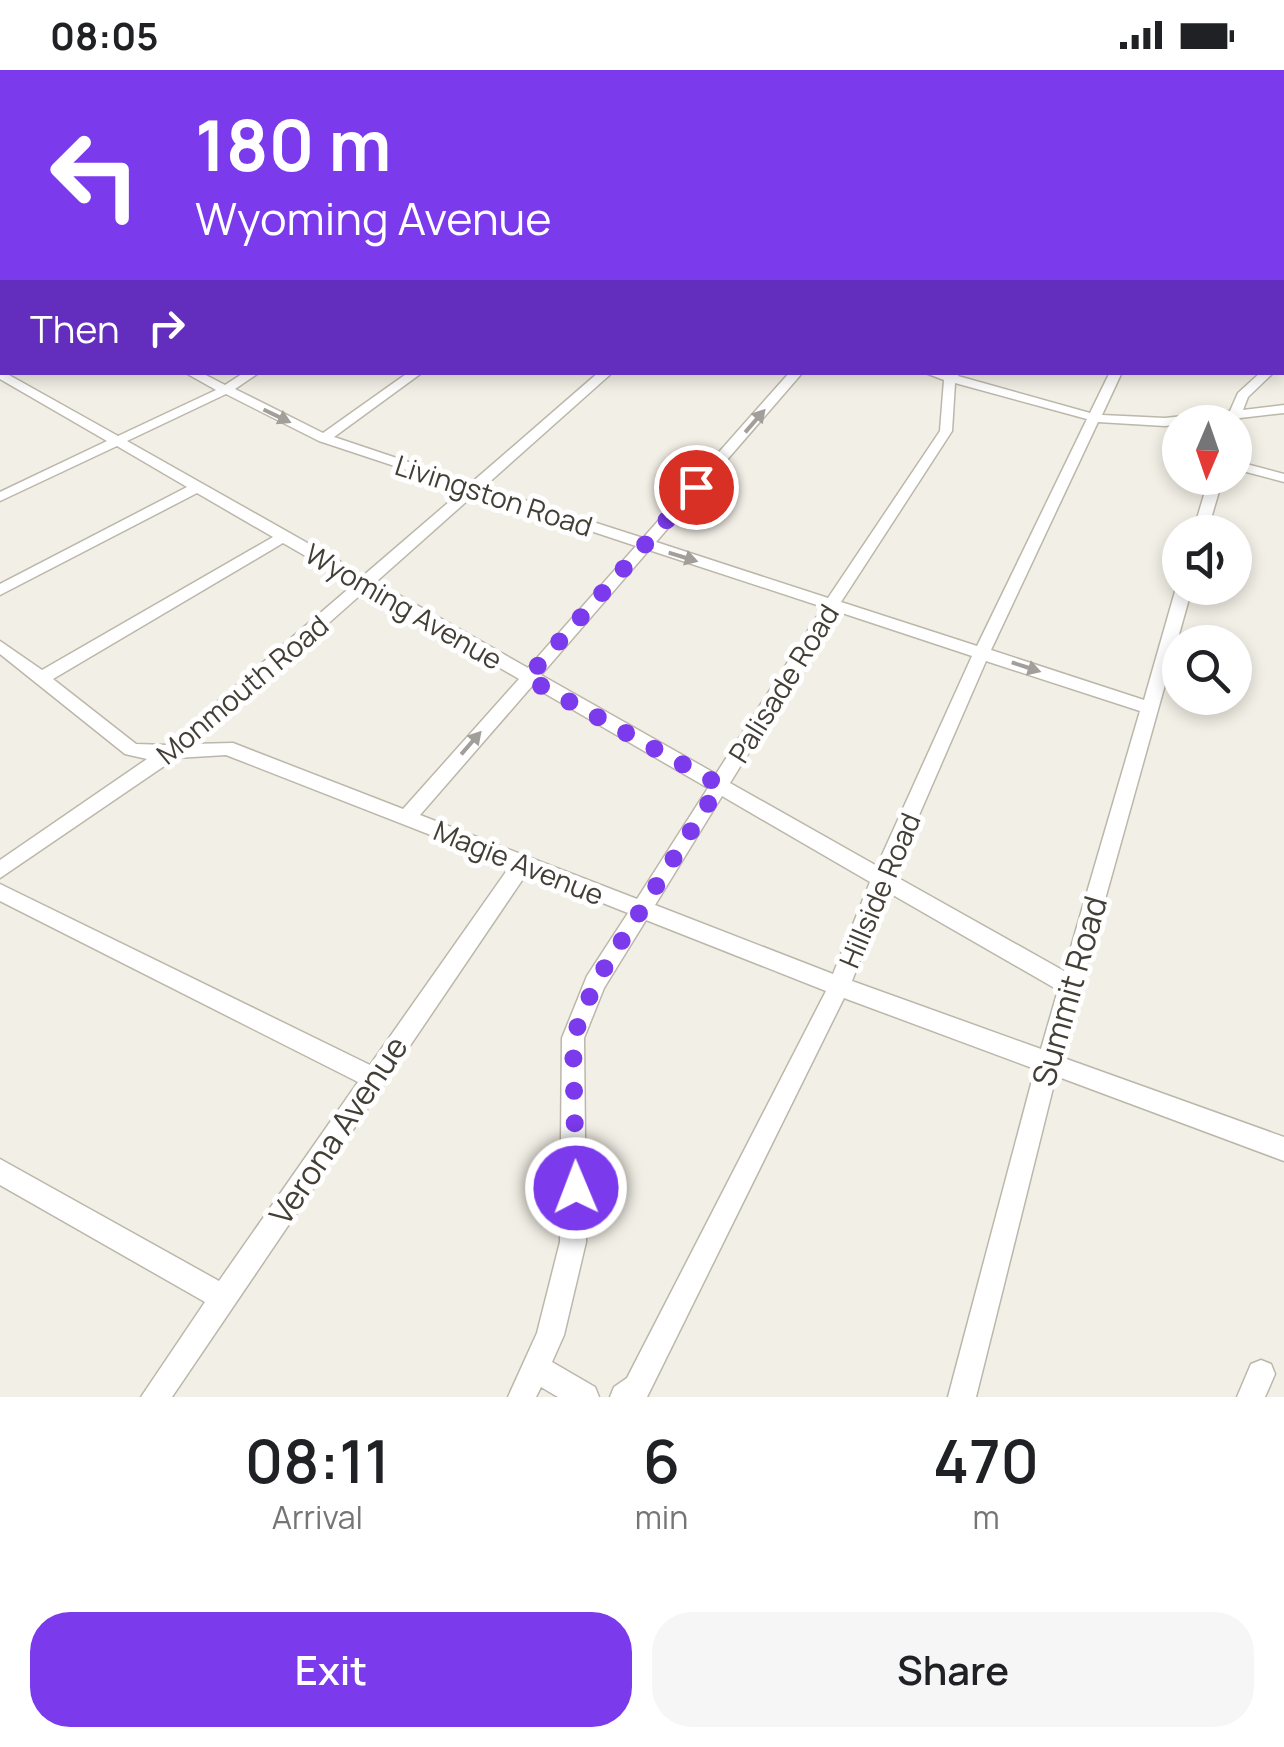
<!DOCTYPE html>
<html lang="en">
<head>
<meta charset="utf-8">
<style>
  :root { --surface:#fff; --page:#f6f6f6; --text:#202124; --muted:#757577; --accent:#7c3aed }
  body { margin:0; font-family:Manrope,sans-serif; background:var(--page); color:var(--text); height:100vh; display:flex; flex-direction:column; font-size:38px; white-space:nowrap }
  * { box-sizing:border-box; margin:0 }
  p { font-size:32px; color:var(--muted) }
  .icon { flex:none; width:55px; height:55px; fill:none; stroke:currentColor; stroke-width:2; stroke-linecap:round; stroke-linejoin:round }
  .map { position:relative; height:1327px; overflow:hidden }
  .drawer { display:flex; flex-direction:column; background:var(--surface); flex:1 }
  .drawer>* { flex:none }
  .banner { position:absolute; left:0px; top:0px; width:1285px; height:305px; box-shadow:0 5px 15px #0003; background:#7c3aed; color:#fff; overflow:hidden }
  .needle { width:65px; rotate:182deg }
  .tools { position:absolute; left:1162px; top:335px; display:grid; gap:20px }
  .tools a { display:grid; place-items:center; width:90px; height:90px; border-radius:50%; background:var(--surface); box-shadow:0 5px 15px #0003; font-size:50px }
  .pin { position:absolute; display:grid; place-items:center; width:85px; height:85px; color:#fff; margin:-42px; border:5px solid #fff; border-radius:50%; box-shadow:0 2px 10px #0007 }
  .me { position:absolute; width:110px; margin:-55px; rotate:359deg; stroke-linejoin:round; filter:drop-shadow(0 0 8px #0008) }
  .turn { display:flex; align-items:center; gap:35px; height:210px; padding:0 30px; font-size:45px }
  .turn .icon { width:130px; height:130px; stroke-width:2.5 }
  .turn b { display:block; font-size:70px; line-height:85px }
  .then { display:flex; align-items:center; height:95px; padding:0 30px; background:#0003; gap:20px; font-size:38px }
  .eta { display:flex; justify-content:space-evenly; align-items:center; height:170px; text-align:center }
  .eta b { font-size:60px; font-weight:600; line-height:70px }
  .cta { display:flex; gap:20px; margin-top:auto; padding:20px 30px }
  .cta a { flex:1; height:115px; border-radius:40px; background:var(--accent); color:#fff; font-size:40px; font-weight:600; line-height:115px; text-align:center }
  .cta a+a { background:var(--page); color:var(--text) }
  .status { display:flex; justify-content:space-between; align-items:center; height:70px; padding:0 50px; background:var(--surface); direction:ltr }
  .status svg { height:28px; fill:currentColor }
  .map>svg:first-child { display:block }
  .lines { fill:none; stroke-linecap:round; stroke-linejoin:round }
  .minor-casing { stroke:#bcb7aa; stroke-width:3 }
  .major-casing { stroke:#dabe6c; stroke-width:4 }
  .minor { fill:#fff; fill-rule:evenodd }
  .major { fill:#f6e09b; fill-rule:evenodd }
  .oneway { fill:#a29f9a }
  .route { stroke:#7c3aed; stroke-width:18; stroke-dasharray:0 32.4 }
  .labels { text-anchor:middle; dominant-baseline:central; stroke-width:10; stroke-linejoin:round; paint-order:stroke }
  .street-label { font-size:28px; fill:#443f36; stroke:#fff }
  .near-street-label { font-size:32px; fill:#443f36; stroke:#fff }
</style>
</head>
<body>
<div class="status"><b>08:05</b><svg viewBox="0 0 49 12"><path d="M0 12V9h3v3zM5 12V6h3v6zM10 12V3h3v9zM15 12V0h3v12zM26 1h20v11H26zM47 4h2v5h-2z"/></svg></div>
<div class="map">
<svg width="1284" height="1327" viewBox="0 0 1284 1327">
  <rect width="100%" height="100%" fill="#f2efe6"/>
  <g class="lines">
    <defs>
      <path id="minor" d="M 471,0 L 477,0 L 478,2 L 471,2 Z
        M 710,0 L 716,0 L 718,2 L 711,2 Z
        M 978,0 L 986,0 L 989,2 L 981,2 Z
        M 1048,0 L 1056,0 L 1059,2 L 1051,2 Z
        M 1117,0 L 1125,0 L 1128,2 L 1120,2 Z
        M 1282,20 L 1284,20 L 1284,24 L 1282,24 Z
        M 0,35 L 2,35 L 2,39 L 0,39 Z
        M 0,48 L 2,48 L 2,53 L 0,53 Z
        M 0,81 L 2,81 L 2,85 L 0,85 Z
        M 1282,122 L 1284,122 L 1284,128 L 1282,128 Z
        M 1282,137 L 1284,138 L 1284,147 L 1282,146 Z
        M 1282,246 L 1284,246 L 1284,252 L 1282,252 Z
        M 1282,285 L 1284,285 L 1282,292 Z
        M 0,300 L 118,366 L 216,320 L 184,302 L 200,302 L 225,315 L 245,302 L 260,302 L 235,319 L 323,363 L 409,302 L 423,302 L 334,367 L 471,413 L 599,302 L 613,302 L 484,417 L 643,468 L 790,302 L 803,302 L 656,472 L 828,528 L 940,361 L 944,310 L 923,302 L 960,302 L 958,306 L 1090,343 L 1110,302 L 1122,302 L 1102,345 L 1165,348 L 1230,341 L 1238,323 L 1261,302 L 1274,302 L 1248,327 L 1243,340 L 1284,335 L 1284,343 L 1240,348 L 1234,352 L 1227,349 L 1165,356 L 1098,352 L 991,580 L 1144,630 L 1176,518 L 1180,514 L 1180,518 L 1192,518 L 1061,987 L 1284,1067 L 1284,1091 L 1056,1006 L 976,1327 L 948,1327 L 1035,999 L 844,928 L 647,1327 L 610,1327 L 614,1317 L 627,1308 L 826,921 L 646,850 L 604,918 L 584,968 L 586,1172 L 564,1265 L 552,1292 L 595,1317 L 599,1327 L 558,1327 L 541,1317 L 536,1327 L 508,1327 L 537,1263 L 560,1172 L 562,968 L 587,906 L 628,843 L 527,803 L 172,1327 L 141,1327 L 205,1232 L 0,1115 L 0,1089 L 219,1211 L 358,1012 L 0,831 L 0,814 L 370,995 L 510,796 L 226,685 L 176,688 L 0,808 L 0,790 L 147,689 L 125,684 L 0,584 L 0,571 L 42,600 L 273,467 L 197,423 L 0,525 L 0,514 L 187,417 L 117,376 L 0,431 L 0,422 L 107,371 L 0,309 ZM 955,313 L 1087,349 L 977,576 L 841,532 L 952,361 ZM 226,324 L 319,371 L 464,419 L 364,505 L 127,371 ZM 476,423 L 636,476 L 528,598 L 376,512 ZM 283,473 L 354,514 L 167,675 L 136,674 L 53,609 ZM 649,480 L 823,537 L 716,704 L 541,605 ZM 366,520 L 519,609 L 403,739 L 233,673 L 192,674 ZM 836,541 L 972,586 L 877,796 L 730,713 ZM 986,591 L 1140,641 L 1064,901 L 893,805 ZM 532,616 L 708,718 L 637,829 L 420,745 ZM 722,726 L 870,812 L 833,904 L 655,835 ZM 886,821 L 1058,920 L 1041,979 L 852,911 Z
        M 1235,391 L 1284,404 L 1284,412 L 1235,399 Z
        M 1209,408 L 1223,408 L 1207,462 L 1193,462 Z
        M 1261,1290 L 1271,1294 L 1275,1304 L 1265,1327 L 1237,1327 L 1251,1294 Z"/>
      <path id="major" d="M 1282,84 L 1284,84 L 1284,90 L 1282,90 Z
        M 0,151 L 2,151 L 2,159 L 0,159 Z"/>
    </defs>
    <use href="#minor" class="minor-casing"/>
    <use href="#major" class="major-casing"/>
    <use href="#minor" class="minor"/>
    <use href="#major" class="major"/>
  </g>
  <defs><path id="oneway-solid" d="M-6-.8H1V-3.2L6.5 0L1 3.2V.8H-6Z" transform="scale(2.5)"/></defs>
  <g class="oneway">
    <use href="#oneway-solid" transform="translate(277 346) rotate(26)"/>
    <use href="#oneway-solid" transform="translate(755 351) rotate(-49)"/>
    <use href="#oneway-solid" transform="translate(683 487) rotate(17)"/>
    <use href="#oneway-solid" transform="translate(1026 597) rotate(18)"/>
    <use href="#oneway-solid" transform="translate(471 673) rotate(-49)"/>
  </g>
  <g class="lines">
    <path class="route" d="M 576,1118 L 573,968 L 595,913 L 720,715 L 527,608 L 696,417"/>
  </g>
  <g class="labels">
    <g class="street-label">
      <text transform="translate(494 425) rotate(18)">Livingston Road</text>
      <text transform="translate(404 536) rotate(30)">Wyoming Avenue</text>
      <text transform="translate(783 613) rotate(-58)">Palisade Road</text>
      <text transform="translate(242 619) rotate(-40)">Monmouth Road</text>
      <text transform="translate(519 792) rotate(22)">Magie Avenue</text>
      <text transform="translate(879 820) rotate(-67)">Hillside Road</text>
    </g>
    <g class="near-street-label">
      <text transform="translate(1069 921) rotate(-74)">Summit Road</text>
      <text transform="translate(338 1060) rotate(-56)">Verona Avenue</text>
    </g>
  </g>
</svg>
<div class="tools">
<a><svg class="needle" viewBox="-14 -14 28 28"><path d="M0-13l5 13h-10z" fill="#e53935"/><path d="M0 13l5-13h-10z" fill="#757577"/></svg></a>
<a><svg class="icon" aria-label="sound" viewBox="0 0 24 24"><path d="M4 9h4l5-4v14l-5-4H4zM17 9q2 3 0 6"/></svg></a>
<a><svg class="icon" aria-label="search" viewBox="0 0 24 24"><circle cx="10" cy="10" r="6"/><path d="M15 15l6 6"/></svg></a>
</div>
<div class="pin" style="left:696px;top:417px;background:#d93025"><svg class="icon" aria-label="arrive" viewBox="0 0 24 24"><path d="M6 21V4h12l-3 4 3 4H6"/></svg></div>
<svg class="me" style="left:576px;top:1118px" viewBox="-20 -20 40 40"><circle r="17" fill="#7c3aed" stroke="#fff" stroke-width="3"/><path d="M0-11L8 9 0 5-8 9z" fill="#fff"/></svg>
<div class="banner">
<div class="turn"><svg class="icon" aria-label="left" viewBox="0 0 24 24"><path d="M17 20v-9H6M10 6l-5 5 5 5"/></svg><div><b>180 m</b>Wyoming Avenue</div></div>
<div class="then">Then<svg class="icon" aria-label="right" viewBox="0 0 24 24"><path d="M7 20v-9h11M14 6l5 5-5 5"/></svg></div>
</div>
</div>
<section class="drawer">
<div class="eta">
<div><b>08:11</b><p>Arrival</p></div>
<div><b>6</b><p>min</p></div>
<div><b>470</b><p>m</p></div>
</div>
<div class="cta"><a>Exit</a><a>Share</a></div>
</section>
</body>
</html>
